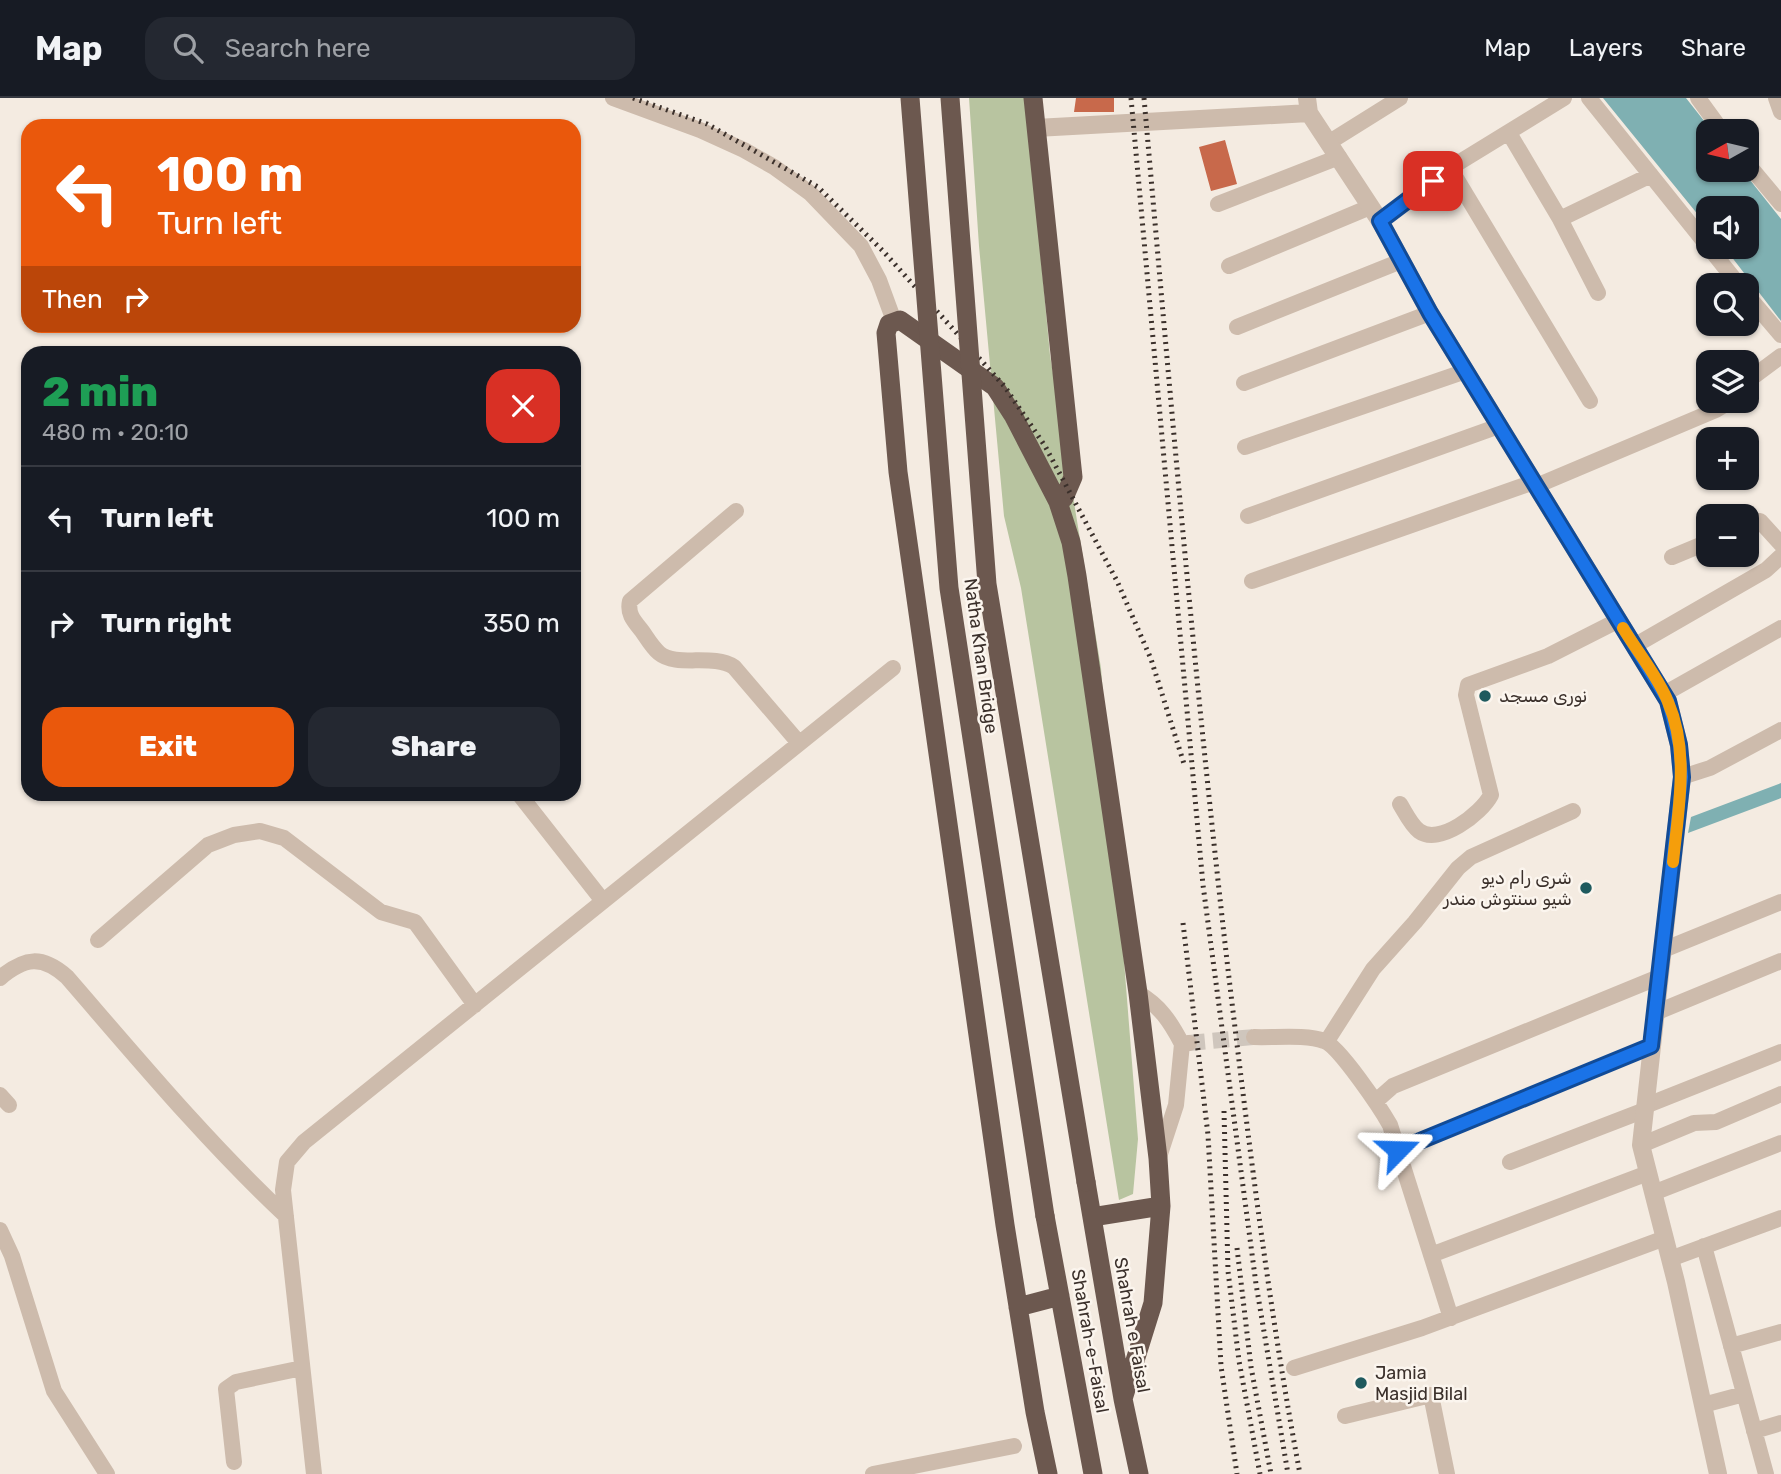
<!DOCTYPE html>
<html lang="en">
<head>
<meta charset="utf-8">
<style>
  :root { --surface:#171b24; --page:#242831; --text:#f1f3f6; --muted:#9ea1a6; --line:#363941; --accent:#ea580c }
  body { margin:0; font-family:Rubik,Vazirmatn,sans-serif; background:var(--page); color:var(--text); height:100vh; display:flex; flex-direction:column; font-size:26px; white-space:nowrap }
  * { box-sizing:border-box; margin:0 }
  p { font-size:23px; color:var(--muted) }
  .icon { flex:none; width:38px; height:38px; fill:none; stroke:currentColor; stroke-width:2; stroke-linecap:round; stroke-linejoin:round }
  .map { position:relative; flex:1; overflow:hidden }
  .drawer { position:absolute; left:21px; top:248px; width:560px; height:455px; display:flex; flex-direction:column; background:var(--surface); border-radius:21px; box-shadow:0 2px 5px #0004 }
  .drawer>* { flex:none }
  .top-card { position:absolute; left:21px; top:21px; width:560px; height:214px; border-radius:21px; box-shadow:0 2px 5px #0004; background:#ea580c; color:#fff; overflow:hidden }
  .needle { width:46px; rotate:262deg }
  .tools { position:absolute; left:1696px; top:21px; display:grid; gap:14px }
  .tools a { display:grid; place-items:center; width:63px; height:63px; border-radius:14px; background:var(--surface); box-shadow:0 2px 5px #0004; font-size:35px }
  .pin { position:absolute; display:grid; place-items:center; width:60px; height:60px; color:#fff; margin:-30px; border-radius:14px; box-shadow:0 4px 10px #0006 }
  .me { position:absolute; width:77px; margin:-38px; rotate:68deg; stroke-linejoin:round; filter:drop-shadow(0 0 5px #0008) }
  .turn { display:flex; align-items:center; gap:24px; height:147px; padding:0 21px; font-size:32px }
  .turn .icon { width:91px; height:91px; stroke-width:2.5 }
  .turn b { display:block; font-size:49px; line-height:60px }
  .then { display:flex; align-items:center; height:66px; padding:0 21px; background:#0003; gap:14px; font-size:26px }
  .round { display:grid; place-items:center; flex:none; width:74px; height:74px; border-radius:21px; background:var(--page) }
  .overview { display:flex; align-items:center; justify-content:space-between; height:119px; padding:0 21px }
  h1 { font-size:42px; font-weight:800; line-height:52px; color:#1e9e55 }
  .action { display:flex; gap:14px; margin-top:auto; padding:14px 21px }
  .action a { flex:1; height:80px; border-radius:21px; background:var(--accent); color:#fff; font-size:28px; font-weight:800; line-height:80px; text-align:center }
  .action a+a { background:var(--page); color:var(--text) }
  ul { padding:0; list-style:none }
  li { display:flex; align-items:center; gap:21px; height:105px; padding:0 21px; border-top:2px solid var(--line) }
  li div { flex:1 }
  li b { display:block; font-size:26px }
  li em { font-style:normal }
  header { display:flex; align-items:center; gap:42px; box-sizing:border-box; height:98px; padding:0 35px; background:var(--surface); border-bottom:2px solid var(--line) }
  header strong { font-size:33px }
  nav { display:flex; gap:38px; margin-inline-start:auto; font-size:24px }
  .search { width:490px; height:63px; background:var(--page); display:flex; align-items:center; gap:18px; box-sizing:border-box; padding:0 24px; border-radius:21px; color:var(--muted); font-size:26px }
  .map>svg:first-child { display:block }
  .green { fill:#b8c4a0 }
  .water { fill:#7fb0b2 }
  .building { fill:#c8694b }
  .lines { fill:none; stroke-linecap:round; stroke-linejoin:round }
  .minor-tunnel { stroke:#cfc6bd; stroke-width:16; stroke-dasharray:16 8; stroke-linecap:butt }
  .minor { stroke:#cdbbac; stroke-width:16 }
  .tertiary { stroke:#cdbbac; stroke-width:18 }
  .trunk { stroke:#6c584f; stroke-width:19 }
  .rail { stroke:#3b302b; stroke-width:5; stroke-dasharray:2 5; stroke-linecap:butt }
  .trunk-bridge { stroke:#6c584f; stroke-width:19 }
  .route-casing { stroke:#114b97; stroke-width:18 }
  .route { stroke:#1a73e8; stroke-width:12 }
  .slow { stroke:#f59e0b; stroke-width:12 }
  .poi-dot { fill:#1f5a5e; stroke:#fbf5ee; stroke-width:2.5 }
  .labels { text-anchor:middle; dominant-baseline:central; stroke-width:5; stroke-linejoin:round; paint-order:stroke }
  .street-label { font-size:18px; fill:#3b302b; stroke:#fbf5ee }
  .poi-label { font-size:18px; fill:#3b302b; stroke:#fbf5ee; text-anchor:start }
</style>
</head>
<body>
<header>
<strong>Map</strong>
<div class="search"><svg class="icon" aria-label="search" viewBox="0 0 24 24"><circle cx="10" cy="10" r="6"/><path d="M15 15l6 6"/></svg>Search here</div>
<nav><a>Map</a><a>Layers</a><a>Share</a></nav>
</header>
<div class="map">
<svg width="1781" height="1376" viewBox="0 0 1781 1376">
  <rect width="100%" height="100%" fill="#f4ebe1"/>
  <path class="green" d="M 969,0 L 1026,0 L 1050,257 L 1101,570 L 1138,1041 L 1133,1096 L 1119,1102 L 1021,490 L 1004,418 L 979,148 Z"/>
  <path class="water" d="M 1603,0 L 1686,0 L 1712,33 L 1708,33 L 1708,72 L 1742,72 L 1781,121 L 1781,223 L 1724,149 L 1746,149 L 1746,110 L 1708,110 L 1708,129 Z
    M 1781,685 L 1781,700 L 1688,735 L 1691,719 Z"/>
  <path class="building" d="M 1076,0 L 1114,0 L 1114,14 L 1074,14 Z
    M 1225,42 L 1237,86 L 1211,93 L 1199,49 Z"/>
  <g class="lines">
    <path class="minor-tunnel" d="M 1189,945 L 1254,939"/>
    <path class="minor" d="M 613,0 L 700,32 L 744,52 L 774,69 L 810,95 L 861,148 L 879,182 L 894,223
      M 1589,0 L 1739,187
      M 1698,0 L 1722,33
      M 1776,0 L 1781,14
      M 1509,35 L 1560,121 L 1598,195
      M 1328,45 L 1400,0
      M 1746,64 L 1781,106
      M 1450,70 L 1590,303
      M 1218,106 L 1339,59
      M 1560,121 L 1651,77
      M 1380,123 L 1450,70 L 1564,0
      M 1229,168 L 1370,109
      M 1746,196 L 1781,237
      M 1237,229 L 1401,163
      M 1746,284 L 1781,258
      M 1244,285 L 1430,215
      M 1245,349 L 1466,273
      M 1536,388 L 1716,312 L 1731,303
      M 736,413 L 630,503 C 627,516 634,523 642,533 C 647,540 652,549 659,555 C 677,570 712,555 734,569 L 799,645
      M 1248,418 L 1499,328
      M 1746,427 L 1760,423 L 1781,446
      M 1672,459 L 1708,444
      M 1252,483 L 1534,384
      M 1634,548 L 1766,472 L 1781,458
      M 1664,596 L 1781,530
      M 1682,679 L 1710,670 L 1781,632
      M 519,696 L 603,803
      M 1400,706 C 1405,714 1411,727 1419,733 C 1439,748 1481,716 1491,697 L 1466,597 L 1468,587 L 1548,558 L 1619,522
      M 98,842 L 208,747 L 234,737 L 260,733 L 284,740 L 381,814 L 415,824 L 475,907
      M 1663,852 L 1781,804
      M 0,880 C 25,859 42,857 67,879 C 138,961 207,1044 286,1118
      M 1138,895 C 1160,908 1170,923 1182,946 L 1189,945
      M 1655,915 L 1781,863
      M 1254,939 C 1273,940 1306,936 1324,943 C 1339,948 1381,1011 1390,1027 L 1451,1220
      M 1327,943 L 1373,871 L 1415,824 L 1458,770 L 1471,759 L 1573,713
      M 0,997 L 9,1007
      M 1376,1003 L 1393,988 L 1659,879
      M 1645,1008 L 1781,954
      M 1641,1047 L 1694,1025 L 1716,1024 L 1781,996
      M 1398,1052 L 1651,948
      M 1159,1059 L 1176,1007 L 1182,946
      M 1510,1064 L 1645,1012
      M 1653,1095 L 1781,1045
      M 0,1132 L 12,1158 L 54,1293 L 107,1376
      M 1704,1148 L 1766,1376
      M 1431,1157 L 1648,1075
      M 1670,1161 L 1781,1120
      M 1731,1248 L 1781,1234
      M 1294,1270 L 1422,1230 L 1665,1140
      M 1703,1307 L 1744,1296
      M 1345,1318 L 1431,1297 L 1447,1376
      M 1754,1333 L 1781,1325
      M 234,1364 L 226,1291 L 236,1284 L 302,1270
      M 314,1376 L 283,1092 L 287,1064 L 304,1044 L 893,570
      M 873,1376 L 1014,1348"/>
    <path class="tertiary" d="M 1307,0 L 1309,15 L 1380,123 L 1430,215 L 1668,603 L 1679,647 L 1682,679 L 1641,1047 L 1676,1184 L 1718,1376
      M 1036,30 L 1309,15"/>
    <path class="trunk" d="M 1033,0 L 1073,379 L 1064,400 L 1058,404 L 1071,444 L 1077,478 L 1138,895 L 1158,1060 L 1161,1108 L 1153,1205 L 1123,1301
      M 1086,1084 L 1123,1301 L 1139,1376
      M 1045,1118 L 1093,1376
      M 1092,1119 L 1161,1108
      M 1018,1209 L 1060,1198
      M 1048,1376 L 1035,1314 L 1005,1127 L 898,374 L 886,235 L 889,226 L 900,222 L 995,289 L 1013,317 L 1058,404"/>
    <path class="rail" d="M 633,0 L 707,26 L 818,89 L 883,153 L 1005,289 L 1045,348 L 1117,483 L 1151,561 L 1185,669
      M 1131,0 L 1203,787 L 1256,1186 L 1288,1376
      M 1144,0 C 1170,294 1195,587 1229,880 C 1249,1046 1269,1212 1300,1376
      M 1183,825 L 1208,1037 L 1221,1268 L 1237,1376
      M 1224,1013 L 1228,1173 L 1239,1263 L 1260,1376
      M 1237,1150 L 1251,1269 L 1271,1376"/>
    <path class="trunk-bridge" d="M 910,0 L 949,490 L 1045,1118
      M 950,0 L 987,486 L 1086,1084"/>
  </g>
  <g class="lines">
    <defs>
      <path id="route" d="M 1398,1052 L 1651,948 L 1682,679 L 1679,647 L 1668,603 L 1430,215 L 1380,123 L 1433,83"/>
    </defs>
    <use href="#route" class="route-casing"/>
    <use href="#route" class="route"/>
    <path class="slow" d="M 1623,530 C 1636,552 1659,580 1668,604 C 1690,655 1678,712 1673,764"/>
  </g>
  <g class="poi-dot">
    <circle cx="1485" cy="598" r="7"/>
    <circle cx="1586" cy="790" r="7"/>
    <circle cx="1361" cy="1285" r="7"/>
  </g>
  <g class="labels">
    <g class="street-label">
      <text transform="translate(981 558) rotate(82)">Natha Khan Bridge</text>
      <text transform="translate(1132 1227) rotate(80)">Shahrah e Faisal</text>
      <text transform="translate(1090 1243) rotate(80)">Shahrah-e-Faisal</text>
    </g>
    <g class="poi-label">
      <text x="1499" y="598">نوری مسجد</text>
      <text x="1572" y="780" text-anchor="end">شری رام دیو<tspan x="1572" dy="21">شیو سنتوش مندر</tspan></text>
      <text x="1375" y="1275">Jamia<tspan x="1375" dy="21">Masjid Bilal</tspan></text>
    </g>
  </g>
</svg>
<div class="tools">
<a><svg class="needle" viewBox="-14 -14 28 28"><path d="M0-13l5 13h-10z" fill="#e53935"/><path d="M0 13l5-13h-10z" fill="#9ea1a6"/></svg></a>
<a><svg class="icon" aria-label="sound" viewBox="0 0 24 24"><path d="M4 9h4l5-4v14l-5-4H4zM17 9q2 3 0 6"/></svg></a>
<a><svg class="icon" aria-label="search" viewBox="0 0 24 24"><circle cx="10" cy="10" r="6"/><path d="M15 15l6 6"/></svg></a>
<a><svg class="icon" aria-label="layers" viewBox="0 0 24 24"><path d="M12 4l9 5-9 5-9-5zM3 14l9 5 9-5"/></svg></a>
<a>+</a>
<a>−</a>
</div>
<div class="pin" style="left:1433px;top:83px;background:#d93025"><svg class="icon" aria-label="arrive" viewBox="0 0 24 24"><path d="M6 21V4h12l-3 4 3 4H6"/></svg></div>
<svg class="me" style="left:1398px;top:1052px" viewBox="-20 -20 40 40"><path d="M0-17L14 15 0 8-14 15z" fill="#1a73e8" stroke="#fff" stroke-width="4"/></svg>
<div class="top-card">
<div class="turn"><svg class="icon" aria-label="left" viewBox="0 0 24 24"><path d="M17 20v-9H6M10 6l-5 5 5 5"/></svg><div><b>100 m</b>Turn left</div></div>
<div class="then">Then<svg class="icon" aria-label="right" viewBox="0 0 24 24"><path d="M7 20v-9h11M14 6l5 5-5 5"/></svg></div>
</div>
<section class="drawer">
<div class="overview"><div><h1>2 min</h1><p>480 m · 20:10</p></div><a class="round" style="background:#d93025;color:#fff"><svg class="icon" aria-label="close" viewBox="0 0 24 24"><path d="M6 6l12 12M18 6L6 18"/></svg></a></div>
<ul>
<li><svg class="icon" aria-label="left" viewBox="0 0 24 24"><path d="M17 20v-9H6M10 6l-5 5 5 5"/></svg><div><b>Turn left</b></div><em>100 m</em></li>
<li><svg class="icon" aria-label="right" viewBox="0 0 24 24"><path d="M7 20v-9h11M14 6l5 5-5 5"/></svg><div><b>Turn right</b></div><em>350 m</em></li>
</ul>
<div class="action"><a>Exit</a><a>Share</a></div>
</section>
</div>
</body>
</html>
